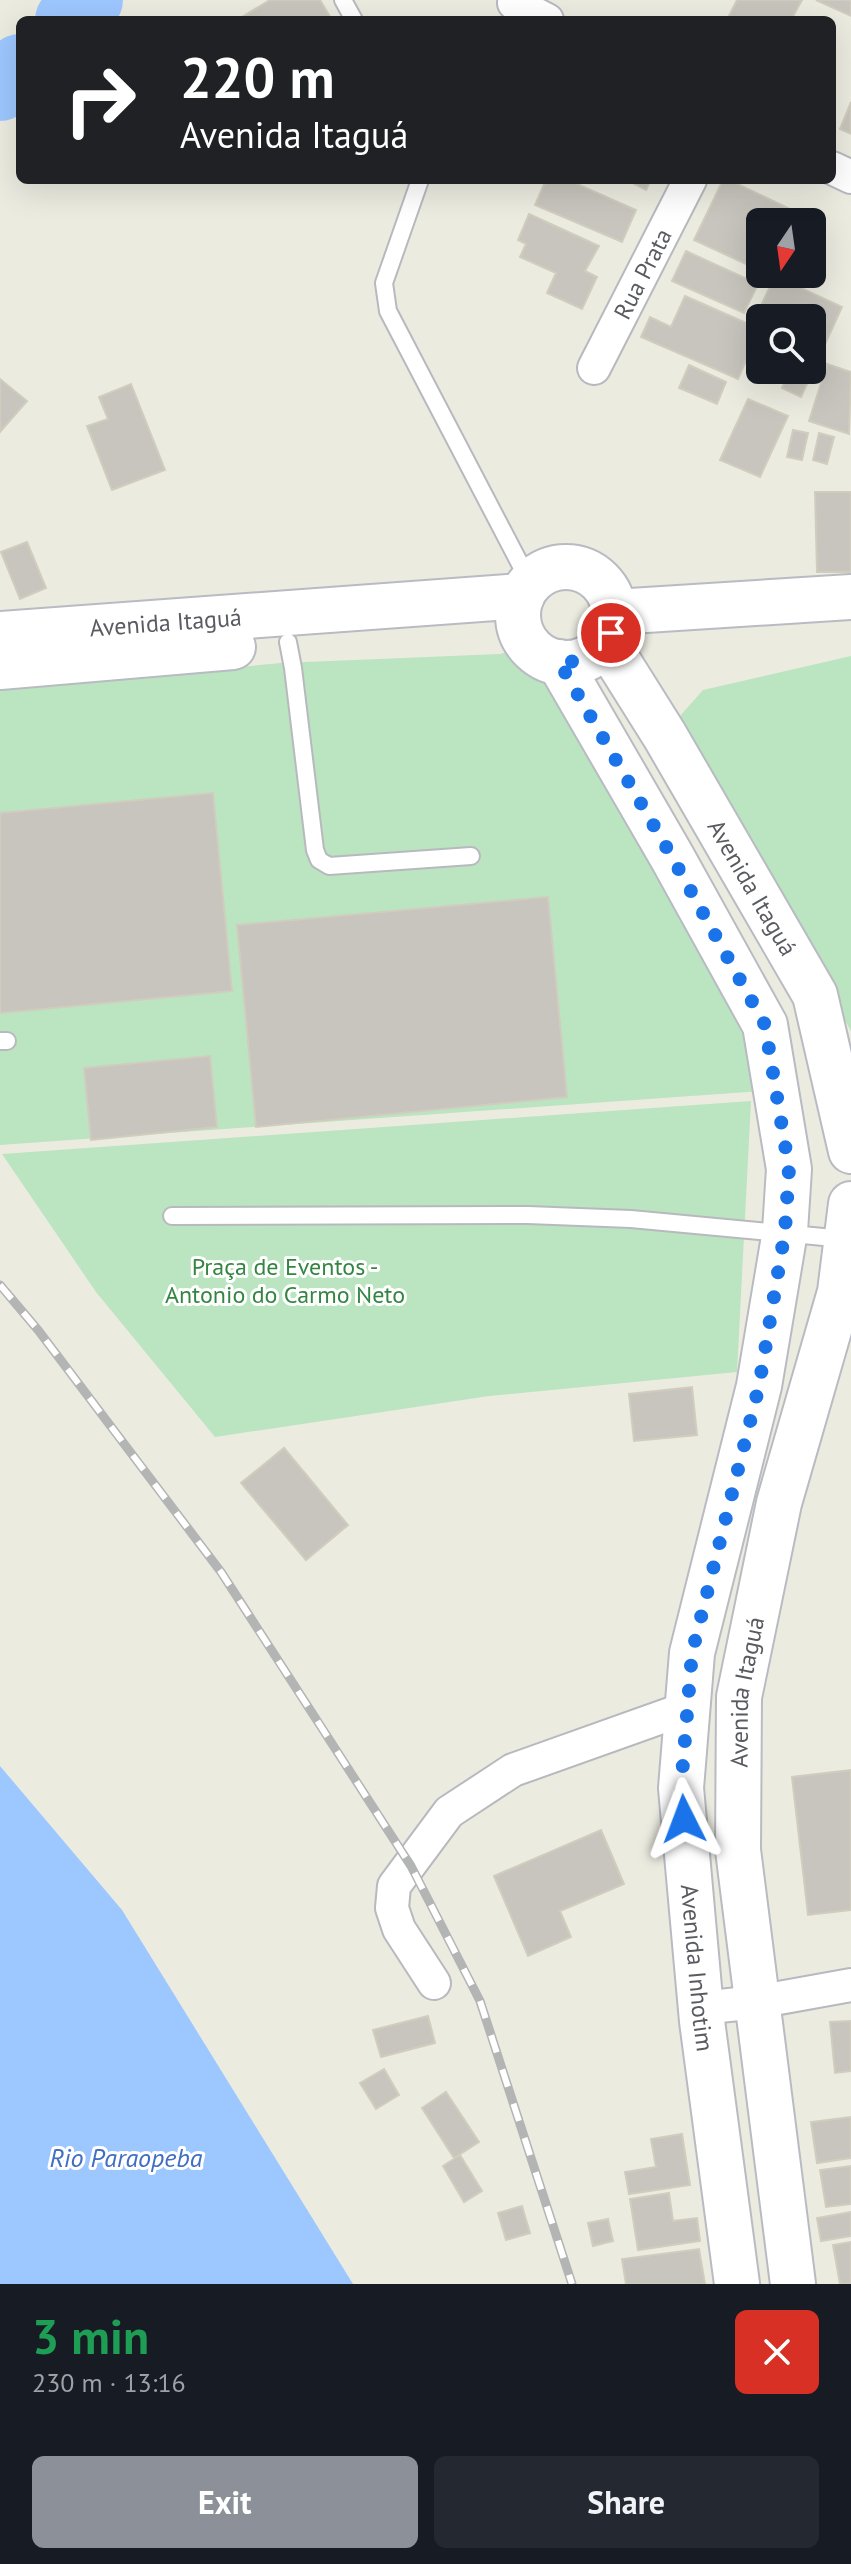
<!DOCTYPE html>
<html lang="en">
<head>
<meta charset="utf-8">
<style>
  :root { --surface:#171b24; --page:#242831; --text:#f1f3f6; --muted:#9ea1a6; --accent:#8c9099 }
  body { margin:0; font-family:"PT Sans",sans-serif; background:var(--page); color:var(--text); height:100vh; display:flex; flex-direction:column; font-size:30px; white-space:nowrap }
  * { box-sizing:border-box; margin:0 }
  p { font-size:26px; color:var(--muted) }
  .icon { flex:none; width:44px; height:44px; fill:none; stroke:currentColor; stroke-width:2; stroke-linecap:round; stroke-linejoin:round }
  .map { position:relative; height:2284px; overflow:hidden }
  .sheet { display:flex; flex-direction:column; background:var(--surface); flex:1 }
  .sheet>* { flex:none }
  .banner { position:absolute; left:16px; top:16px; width:820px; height:168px; border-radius:12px; box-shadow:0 8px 32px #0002; background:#202124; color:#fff; overflow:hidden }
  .needle { width:52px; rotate:193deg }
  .buttons { position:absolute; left:746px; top:208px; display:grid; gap:16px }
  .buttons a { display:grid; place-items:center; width:80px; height:80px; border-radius:12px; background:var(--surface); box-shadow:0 8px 32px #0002; font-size:40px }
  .pin { position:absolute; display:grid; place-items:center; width:68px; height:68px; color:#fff; margin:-34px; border:4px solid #fff; border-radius:50%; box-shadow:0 2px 8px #0007 }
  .me { position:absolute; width:88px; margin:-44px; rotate:357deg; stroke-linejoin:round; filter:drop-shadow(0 0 6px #0008) }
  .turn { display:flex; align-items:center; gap:28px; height:168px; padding:0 32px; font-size:36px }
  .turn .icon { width:104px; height:104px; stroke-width:2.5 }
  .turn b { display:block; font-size:56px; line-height:68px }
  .round { display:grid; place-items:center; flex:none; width:84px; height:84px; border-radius:12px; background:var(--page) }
  .summary { display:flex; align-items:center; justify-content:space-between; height:136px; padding:0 32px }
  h1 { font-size:48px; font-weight:800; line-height:60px; color:#1e9e55 }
  .button { display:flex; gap:16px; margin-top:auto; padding:16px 32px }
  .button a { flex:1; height:92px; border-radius:12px; background:var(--accent); color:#fff; font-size:32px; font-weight:800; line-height:92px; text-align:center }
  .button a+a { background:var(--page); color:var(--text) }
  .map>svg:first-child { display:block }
  .green { fill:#bbe4c1 }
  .water { fill:#9dc7ff }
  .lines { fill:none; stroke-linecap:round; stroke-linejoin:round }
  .river { stroke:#9dc7ff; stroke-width:68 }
  .building { fill:#c7c5bd; stroke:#d1cdbe; stroke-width:2 }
  .lane-casing { stroke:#b8b9bf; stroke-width:20 }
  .street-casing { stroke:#b8b9bf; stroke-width:36 }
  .secondary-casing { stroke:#b9bbc2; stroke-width:48 }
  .lane { stroke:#fff; stroke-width:16 }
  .street { stroke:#fff; stroke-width:32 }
  .secondary { stroke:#fff; stroke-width:44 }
  .rail-casing { stroke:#b3b4b4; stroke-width:9 }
  .rail { stroke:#fff; stroke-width:6; stroke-dasharray:18; stroke-linecap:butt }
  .route { stroke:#1a73e8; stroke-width:14; stroke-dasharray:0 25.2 }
  .labels { text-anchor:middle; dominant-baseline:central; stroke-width:6; stroke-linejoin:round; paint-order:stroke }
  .street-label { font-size:24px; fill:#595b61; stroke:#fff }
  .park-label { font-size:24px; fill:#348542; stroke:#fff }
  .water-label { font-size:26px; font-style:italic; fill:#3f6ec3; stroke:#fff }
</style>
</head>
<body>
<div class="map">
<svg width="851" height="2284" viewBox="0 0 851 2284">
  <rect width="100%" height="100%" fill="#ecebe0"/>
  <path class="green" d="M 518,649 L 535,668 L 557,681 L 742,1025 L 762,1091 L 0,1145 L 0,690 L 281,663 L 500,654 Z
    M 851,656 L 851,1031 L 726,807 L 680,716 L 703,690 Z
    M 751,1101 L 737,1372 L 489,1396 L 215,1437 L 96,1292 L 2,1154 Z"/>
  <path class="water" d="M 0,1766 L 122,1910 L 353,2284 L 0,2284 Z"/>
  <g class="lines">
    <path class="river" d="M 69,20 L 89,0
      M 0,87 L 20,68"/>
  </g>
  <path class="building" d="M 270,0 L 320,0 L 332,20 L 237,20 Z
    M 737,0 L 802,0 L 791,20 L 727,20 Z
    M 816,0 L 851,0 L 851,16 Z
    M 851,102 L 851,134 L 840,129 Z
    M 546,180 L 568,180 L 636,210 L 622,242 L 535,205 Z
    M 627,180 L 651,180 L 646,190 Z
    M 723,180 L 729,180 L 788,208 L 782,222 L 760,222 L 759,270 L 694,240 Z
    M 529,214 L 599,246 L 585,271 L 597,277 L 582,309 L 547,293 L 556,273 L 520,257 L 526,244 L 518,240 Z
    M 686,251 L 758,284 L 744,313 L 672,281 Z
    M 776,274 L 810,274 L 803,289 L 842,307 L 801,397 L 782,388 L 790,370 L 812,370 L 812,318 L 760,318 L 760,323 L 754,320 Z
    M 685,296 L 760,329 L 738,379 L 641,337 L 650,317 L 671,327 Z
    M 827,364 L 851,372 L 849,434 L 809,421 Z
    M 689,365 L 726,382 L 717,404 L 679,388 Z
    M 0,379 L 27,401 L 0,432 Z
    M 131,384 L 165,470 L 112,490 L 87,426 L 108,419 L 99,397 Z
    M 748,399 L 788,416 L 760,477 L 720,460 Z
    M 793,430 L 808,433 L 802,460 L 787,457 Z
    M 819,433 L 834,437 L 827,464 L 813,460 Z
    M 815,492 L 851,492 L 851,572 L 817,572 Z
    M 27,542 L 46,588 L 20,599 L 1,552 Z
    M 213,793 L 232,991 L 0,1013 L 0,813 Z
    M 548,897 L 567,1097 L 256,1127 L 237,925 Z
    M 210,1056 L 217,1127 L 91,1140 L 84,1068 Z
    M 692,1387 L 697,1435 L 634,1441 L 629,1394 Z
    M 284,1448 L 348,1525 L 306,1560 L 241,1483 Z
    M 851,1770 L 851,1910 L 808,1915 L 792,1777 Z
    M 601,1830 L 624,1884 L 560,1911 L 571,1937 L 528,1956 L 494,1876 Z
    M 428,2016 L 435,2043 L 381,2057 L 373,2030 Z
    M 851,2021 L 851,2071 L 835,2073 L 830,2022 Z
    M 384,2069 L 399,2095 L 376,2109 L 360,2083 Z
    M 446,2092 L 479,2142 L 454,2158 L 422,2108 Z
    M 851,2117 L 851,2158 L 817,2163 L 811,2122 Z
    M 682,2134 L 690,2185 L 629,2194 L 625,2172 L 656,2167 L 651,2139 Z
    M 460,2155 L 482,2191 L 464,2202 L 443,2166 Z
    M 851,2166 L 851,2204 L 826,2207 L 820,2170 Z
    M 669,2193 L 673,2221 L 697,2218 L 700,2241 L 638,2250 L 630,2199 Z
    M 522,2206 L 530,2233 L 506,2240 L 498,2213 Z
    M 851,2212 L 851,2236 L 821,2241 L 817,2218 Z
    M 608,2219 L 613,2241 L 593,2246 L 588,2223 Z
    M 851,2242 L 851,2284 L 840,2284 L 833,2245 Z
    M 699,2249 L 705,2284 L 626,2284 L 622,2259 Z"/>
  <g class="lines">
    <defs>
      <path id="lane" d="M 343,0 L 354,20
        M 420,180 L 384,283 L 388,311 L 530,583
        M 288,642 L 293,668 L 315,850 L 319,860 L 329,866 L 471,856
        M 0,1041 L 7,1041
        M 172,1216 L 528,1215 L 631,1219 L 845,1239"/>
      <g id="street">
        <path d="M 514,3 L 547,20"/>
        <path d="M 832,168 L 851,177"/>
        <path id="s1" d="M 594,368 L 690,180"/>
        <path d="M 434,1983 L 399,1929 L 392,1908 L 394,1886 L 449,1812 L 513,1770 L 687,1708"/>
        <path d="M 701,2008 L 757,2002 L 851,1985"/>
      </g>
      <g id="secondary">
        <circle cx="566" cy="615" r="48"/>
        <path d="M 615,612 L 851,597"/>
        <path id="s2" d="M 0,634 L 522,596"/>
        <path id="s3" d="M 606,642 L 665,736 L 815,995 L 851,1151"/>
        <path id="s4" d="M 559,662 L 672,857 L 765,1025 L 789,1169 L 785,1231 L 759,1386 L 692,1653 L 681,1788 L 702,2021 L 737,2284"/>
        <path d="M 0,667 L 233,647"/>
        <path id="s5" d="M 793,2284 L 738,1850 L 739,1697 L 779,1503 L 840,1292 L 851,1204"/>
      </g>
    </defs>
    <use href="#lane" class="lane-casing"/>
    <use href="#street" class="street-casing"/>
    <use href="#secondary" class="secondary-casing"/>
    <use href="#lane" class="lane"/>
    <use href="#street" class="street"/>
    <use href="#secondary" class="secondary"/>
    <defs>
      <path id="rail" d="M 0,1285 L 38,1330 L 221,1572 L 411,1866 L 480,2001 L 572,2284"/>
    </defs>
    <use href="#rail" class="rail-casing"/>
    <use href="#rail" class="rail"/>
  </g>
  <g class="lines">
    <path class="route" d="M 611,633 C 600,654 583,663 559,662 L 672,857 L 765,1025 L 789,1169 L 785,1231 L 759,1386 L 692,1653 L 681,1788 L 684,1819"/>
  </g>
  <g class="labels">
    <g class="street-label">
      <text stroke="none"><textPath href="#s1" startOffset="106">Rua Prata</textPath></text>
      <text stroke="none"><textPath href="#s2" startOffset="166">Avenida Itaguá</textPath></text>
      <text stroke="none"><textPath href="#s3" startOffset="286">Avenida Itaguá</textPath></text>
      <text stroke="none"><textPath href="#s5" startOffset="596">Avenida Itaguá</textPath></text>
      <text stroke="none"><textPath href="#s4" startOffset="1374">Avenida Inhotim</textPath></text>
    </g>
    <g class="park-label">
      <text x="285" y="1266">Praça de Eventos -<tspan x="285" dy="28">Antonio do Carmo Neto</tspan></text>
    </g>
    <g class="water-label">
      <text x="126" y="2157">Rio Paraopeba</text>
    </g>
  </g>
</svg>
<div class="buttons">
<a><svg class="needle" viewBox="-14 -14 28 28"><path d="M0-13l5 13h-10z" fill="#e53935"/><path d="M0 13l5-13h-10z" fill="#9ea1a6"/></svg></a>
<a><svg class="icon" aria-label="search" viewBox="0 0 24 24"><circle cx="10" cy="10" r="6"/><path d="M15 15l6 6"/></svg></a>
</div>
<div class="pin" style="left:611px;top:633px;background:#d93025"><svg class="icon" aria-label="arrive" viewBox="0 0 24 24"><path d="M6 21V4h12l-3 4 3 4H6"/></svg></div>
<svg class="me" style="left:684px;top:1819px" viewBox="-20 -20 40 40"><path d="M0-17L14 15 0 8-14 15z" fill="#1a73e8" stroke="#fff" stroke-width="4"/></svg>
<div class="banner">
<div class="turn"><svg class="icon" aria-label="right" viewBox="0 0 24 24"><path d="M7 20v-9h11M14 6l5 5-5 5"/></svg><div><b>220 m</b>Avenida Itaguá</div></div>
</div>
</div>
<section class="sheet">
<div class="summary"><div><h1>3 min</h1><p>230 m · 13:16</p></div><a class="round" style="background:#d93025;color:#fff"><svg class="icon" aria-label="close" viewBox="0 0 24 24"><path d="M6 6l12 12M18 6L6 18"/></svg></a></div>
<div class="button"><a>Exit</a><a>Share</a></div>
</section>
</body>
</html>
